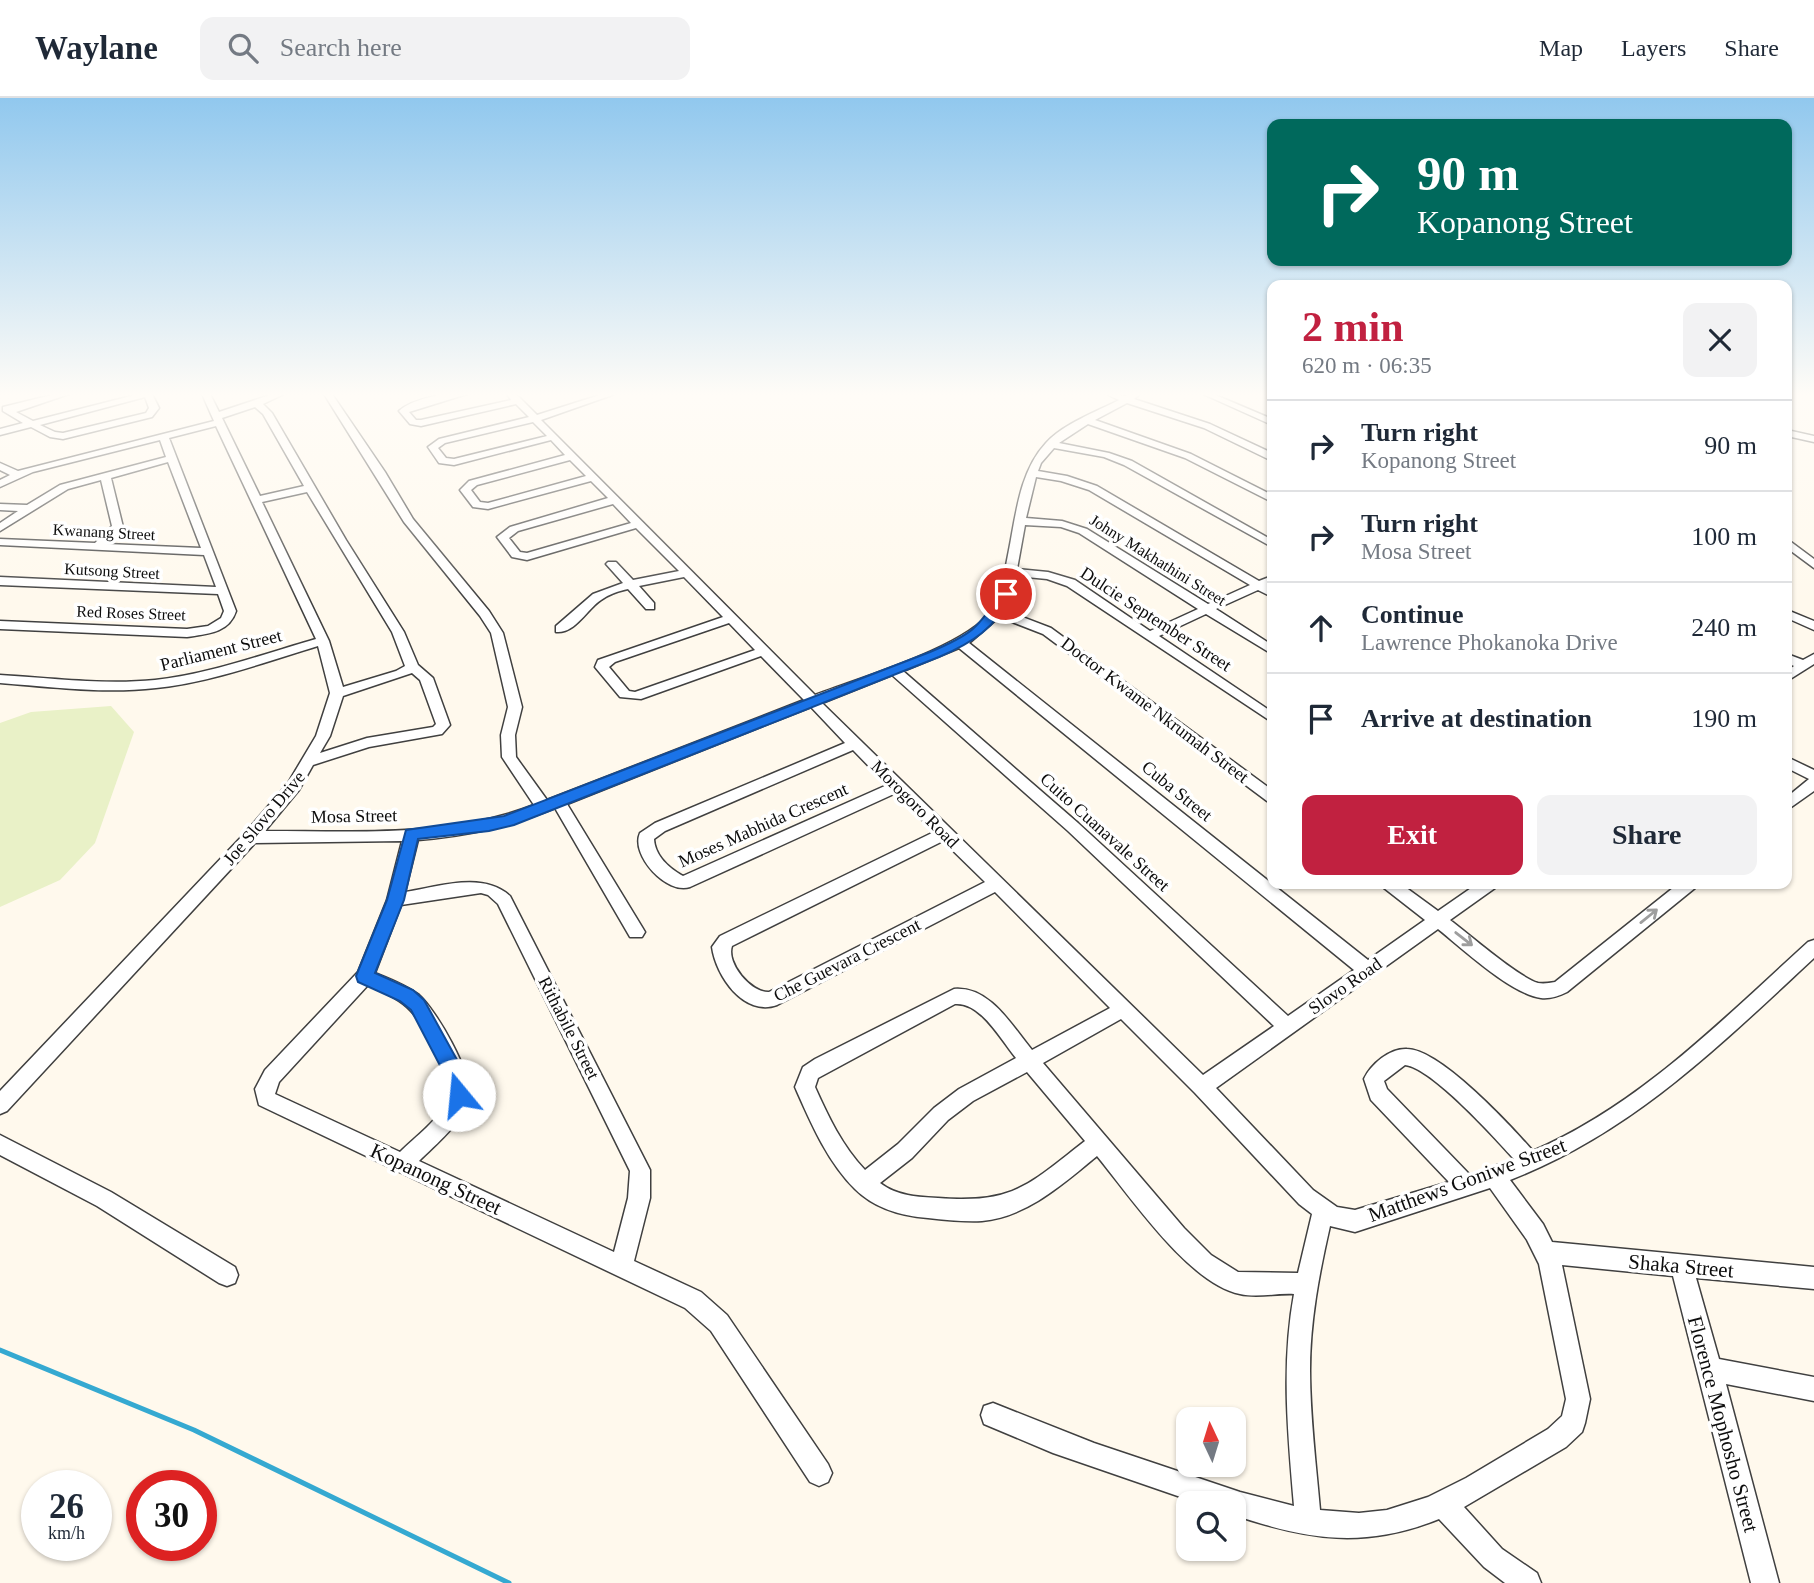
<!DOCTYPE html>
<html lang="en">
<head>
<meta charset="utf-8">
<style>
  :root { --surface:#fff; --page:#f2f2f3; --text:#1f2937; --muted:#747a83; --line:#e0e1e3; --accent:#c12140 }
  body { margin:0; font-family:"Times New Roman",serif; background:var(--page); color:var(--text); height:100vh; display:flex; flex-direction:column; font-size:26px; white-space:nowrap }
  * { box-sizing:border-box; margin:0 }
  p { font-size:23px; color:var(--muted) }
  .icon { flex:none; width:38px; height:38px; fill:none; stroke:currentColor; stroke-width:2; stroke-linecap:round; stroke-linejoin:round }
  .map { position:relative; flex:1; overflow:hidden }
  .drawer { position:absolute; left:1267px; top:182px; width:525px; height:609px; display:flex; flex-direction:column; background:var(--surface); border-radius:14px; box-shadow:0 2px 5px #0004 }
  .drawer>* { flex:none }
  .guide { position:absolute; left:1267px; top:21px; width:525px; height:147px; border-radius:14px; box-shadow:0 2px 5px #0004; background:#00695c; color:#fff; overflow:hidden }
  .needle { width:46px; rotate:356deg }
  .buttons { position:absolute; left:1176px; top:1309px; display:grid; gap:14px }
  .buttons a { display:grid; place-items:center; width:70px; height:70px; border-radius:14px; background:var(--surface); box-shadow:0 2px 5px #0004; font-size:35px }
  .speed { position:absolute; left:21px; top:1372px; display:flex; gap:14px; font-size:35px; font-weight:700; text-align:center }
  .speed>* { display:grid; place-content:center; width:91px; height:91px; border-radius:50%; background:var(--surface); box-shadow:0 2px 5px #0004; line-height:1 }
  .speed small { font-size:18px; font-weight:400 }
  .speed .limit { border:10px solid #d22; background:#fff; color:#111 }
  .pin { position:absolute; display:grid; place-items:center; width:60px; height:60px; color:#fff; margin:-30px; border:4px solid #fff; border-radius:50%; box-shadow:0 2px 7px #0007 }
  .me { position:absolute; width:77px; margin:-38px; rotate:343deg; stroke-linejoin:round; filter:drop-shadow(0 0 5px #0008) }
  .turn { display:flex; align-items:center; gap:24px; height:147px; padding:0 35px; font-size:32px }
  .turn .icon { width:91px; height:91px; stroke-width:2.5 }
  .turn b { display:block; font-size:49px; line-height:60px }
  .round { display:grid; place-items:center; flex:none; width:74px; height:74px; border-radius:14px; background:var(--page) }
  .head { display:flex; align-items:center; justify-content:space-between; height:119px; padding:0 35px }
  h1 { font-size:42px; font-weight:600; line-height:52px; color:var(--accent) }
  .primary-button { display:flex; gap:14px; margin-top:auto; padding:14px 35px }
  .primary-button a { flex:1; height:80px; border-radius:14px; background:var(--accent); color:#fff; font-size:28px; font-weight:600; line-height:80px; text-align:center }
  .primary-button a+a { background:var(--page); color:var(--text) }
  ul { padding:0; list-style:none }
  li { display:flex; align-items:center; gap:21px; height:91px; padding:0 35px; border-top:2px solid var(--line) }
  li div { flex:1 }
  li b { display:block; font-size:26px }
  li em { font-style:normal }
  header { display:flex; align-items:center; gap:42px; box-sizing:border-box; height:98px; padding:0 35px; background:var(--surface); border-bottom:2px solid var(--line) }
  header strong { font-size:33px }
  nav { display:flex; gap:38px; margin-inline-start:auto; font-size:24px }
  .search { width:490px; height:63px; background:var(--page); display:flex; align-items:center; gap:18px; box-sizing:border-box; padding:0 24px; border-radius:14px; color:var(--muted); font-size:26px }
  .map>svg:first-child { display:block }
  .pitch { fill:#e9f1c7 }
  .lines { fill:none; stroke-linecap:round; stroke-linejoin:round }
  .stream { stroke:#35a9d1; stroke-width:5 }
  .minor-casing { stroke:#404040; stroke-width:3 }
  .minor { fill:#fff; fill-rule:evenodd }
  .oneway { stroke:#9e9e9e }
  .route { fill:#1a73e8; stroke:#114b97; stroke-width:2 }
  .labels { text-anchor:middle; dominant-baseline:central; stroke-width:7; stroke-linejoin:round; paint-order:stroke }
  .far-street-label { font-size:16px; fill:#0d0d0d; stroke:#fff }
  .street-label { font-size:18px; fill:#0d0d0d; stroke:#fff }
  .near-street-label { font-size:21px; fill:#0d0d0d; stroke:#fff }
</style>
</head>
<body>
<header>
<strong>Waylane</strong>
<div class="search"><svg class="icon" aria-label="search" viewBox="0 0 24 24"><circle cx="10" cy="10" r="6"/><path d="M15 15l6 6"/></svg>Search here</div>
<nav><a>Map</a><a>Layers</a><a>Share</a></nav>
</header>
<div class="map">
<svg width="1814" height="1485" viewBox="0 0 1814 1485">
  <rect width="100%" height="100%" fill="#fff9ed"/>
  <path class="pitch" d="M 111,608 L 134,634 L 95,745 L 60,782 L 0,809 L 0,625 L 31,614 Z"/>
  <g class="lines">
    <path class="stream" d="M 0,1252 L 194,1332 L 509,1485"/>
    <defs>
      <path id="minor" d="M 56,296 L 69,296 L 16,314 L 33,323 L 139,296 L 152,296 L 159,310 L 152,319 L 63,341 L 50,339 L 31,329 L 0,337 L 0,331 L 23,325 L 3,313 L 3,309 ZM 145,299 L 149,310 L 146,315 L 63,335 L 55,334 L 40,327 Z
        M 202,296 L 210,296 L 219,314 L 273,296 L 284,296 L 263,306 L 272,315 L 346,442 L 404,534 L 418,567 L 433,580 L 450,627 L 442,636 L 369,649 L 313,667 L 299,692 L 265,733 C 355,733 449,740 534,707 L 502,659 L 501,637 L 508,609 L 491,535 L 480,518 L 404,424 L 324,296 L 332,296 L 385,374 L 413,421 L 489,513 L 503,535 L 522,609 L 515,637 L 516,659 L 547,702 L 804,602 L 761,558 L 641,601 L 620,599 L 595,569 L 598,562 L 723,519 L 684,479 L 639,488 L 654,505 L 654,511 L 646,511 L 628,491 C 619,493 609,496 601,502 C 587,511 575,536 556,534 L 556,528 L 593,496 L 623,485 L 606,466 L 608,464 L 616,464 L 633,482 L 679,473 L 636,430 L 527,462 L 512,459 L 497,439 L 510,429 L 608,400 L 591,383 L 488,411 L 473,409 L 460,392 L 469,383 L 565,357 L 551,342 L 454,367 L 439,365 L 428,349 L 439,341 L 529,319 L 516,306 L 421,328 L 410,326 L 399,313 C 414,300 448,294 467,296 L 409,314 L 416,322 L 421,322 L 511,302 L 507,296 L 516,296 L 537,317 L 603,296 L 615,296 L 541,322 L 815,597 C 859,580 966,549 991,513 C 1003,497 1004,476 1008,457 C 1016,418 1019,374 1046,345 C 1063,326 1096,314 1119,302 L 1106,296 L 1125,298 L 1140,296 L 1134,301 L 1210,326 L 1272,355 L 1272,362 L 1268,361 L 1204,330 L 1127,305 L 1095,322 L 1191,356 L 1272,397 L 1272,404 L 1185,360 L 1088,326 L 1059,345 L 1109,355 L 1132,363 L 1272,442 L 1272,449 L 1124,367 L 1104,359 L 1054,350 L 1041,365 L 1038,373 L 1067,378 L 1097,388 L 1259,483 L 1272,478 L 1272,485 L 1268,487 L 1272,490 L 1272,499 L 1258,492 L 1216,511 L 1272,547 L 1272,556 L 1206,516 L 1159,538 L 1272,614 L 1272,624 L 1067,488 L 1047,481 L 1015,478 L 1012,496 L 1004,512 L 1051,530 L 1272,692 L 1272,704 L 1267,703 L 1043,536 L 999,519 L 969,545 L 1368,862 L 1425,822 L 1384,790 L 1382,786 L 1401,786 L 1438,813 L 1477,786 L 1497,786 L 1495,790 L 1450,822 C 1470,837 1518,879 1538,885 C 1544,886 1549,885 1555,884 L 1678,786 L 1697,786 L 1695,790 L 1567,894 C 1559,898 1550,901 1541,900 C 1511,896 1463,851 1438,831 L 1216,990 L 1313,1092 L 1337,1109 L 1355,1112 L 1449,1084 L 1371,1002 L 1364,981 C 1371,966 1390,950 1407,951 C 1440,951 1511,1028 1533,1053 C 1640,1007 1723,921 1808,844 L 1814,842 L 1814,860 C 1719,948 1633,1034 1510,1082 L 1543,1126 L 1552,1144 L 1814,1169 L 1814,1191 L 1696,1180 L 1719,1261 L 1814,1279 L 1814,1303 L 1726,1286 L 1779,1485 L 1751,1485 L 1673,1178 L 1562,1167 L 1590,1301 L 1585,1325 L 1582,1334 L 1566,1349 L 1464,1409 L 1502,1451 L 1537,1475 L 1541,1485 L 1505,1485 L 1484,1469 L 1439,1421 C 1365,1451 1308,1442 1234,1417 L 1234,1405 L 1198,1405 L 1053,1355 L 984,1326 L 981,1317 L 984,1308 L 993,1305 L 1094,1345 L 1240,1394 L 1294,1408 C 1288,1337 1281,1267 1294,1196 C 1276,1195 1257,1200 1240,1196 C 1189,1186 1130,1098 1097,1058 C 1064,1085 1027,1119 982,1123 C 964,1124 946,1122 928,1120 C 901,1118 874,1110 855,1091 C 827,1063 811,1025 795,989 L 803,969 L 815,961 L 954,891 C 990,888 1012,928 1032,952 L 1110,910 L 995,794 L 777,907 C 744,919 716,878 712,849 L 720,838 L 934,734 L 896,695 L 690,789 C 667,797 630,757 640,735 L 655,725 L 845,645 L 811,609 L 567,706 L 642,829 L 645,834 L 642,839 L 630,839 L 555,710 C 508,729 468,738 418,742 L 405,794 C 439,789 482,773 510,798 L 650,1072 L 650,1100 L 634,1163 L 701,1194 L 727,1217 L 828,1366 L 832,1375 L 828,1384 L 819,1388 L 810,1384 L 711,1233 L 685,1210 L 259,1007 L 255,991 L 265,972 L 358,874 L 387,802 L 402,743 L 255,745 L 7,1013 L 0,1016 L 0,993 L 245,735 L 288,685 L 316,638 L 330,595 L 318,548 C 265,564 212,584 156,590 C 104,596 52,589 0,585 L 0,577 C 51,580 103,587 155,582 C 210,576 263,556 316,541 L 216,328 L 169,340 L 236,513 C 229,535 207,536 187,539 L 0,531 L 0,523 L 187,531 L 208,528 L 221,520 L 224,513 L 218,496 L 0,487 L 0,479 L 216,489 L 204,457 L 0,447 L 0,441 L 95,445 L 112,428 L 101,382 L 68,391 L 0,433 L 0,425 L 18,413 L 0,412 L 0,406 L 27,407 L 60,387 L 166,359 L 160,342 L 33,374 L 0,389 L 0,382 L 10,377 L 0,372 L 0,365 L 18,373 L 214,323 ZM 255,309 L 263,316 L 304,388 L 260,398 L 222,320 ZM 533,324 L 547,338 L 454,361 L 446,360 L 438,350 L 445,345 ZM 570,362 L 586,378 L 488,405 L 480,404 L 471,392 L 477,387 ZM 168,364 L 201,450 L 107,446 L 123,429 L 111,380 ZM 1036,379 L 1061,383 L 1089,392 L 1250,487 L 1208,506 L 1087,431 L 1062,423 L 1026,420 ZM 307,394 L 392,534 L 405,568 L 396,573 L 343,589 L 329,543 L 262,404 ZM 613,406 L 631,425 L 527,455 L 520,454 L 509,440 L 518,433 ZM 1025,427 L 1061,429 L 1079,435 L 1198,511 L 1150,533 L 1075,482 L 1048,474 L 1017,471 ZM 729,525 L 755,552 L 635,594 L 629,593 L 609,569 L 615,564 ZM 959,550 L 1354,872 L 1288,918 L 1078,725 L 903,573 ZM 412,575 L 420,582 L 436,626 L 433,629 L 367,640 L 320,655 L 330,638 L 343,598 ZM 892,577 L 1068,733 L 1274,928 L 1203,977 L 822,605 ZM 853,652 L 887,687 L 683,778 C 669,770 655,758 654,741 L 665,733 ZM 943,743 L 985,784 L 769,894 C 751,895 726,865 732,848 ZM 481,795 L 488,797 L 498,806 L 630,1073 L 628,1100 L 614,1154 L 419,1063 C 436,1046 464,1024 469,999 C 473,976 436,912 419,897 C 406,887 390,881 375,875 L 401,807 ZM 368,887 C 382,894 399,900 410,912 C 424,926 456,982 448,1001 C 440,1021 415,1039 400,1054 L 275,996 L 279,984 ZM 955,906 C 981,904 1001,942 1016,960 L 959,991 L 934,1010 L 898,1046 L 865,1072 C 842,1048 828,1018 815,989 L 818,980 ZM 1121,921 L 1195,995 L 1299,1106 L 1312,1116 L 1298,1175 L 1238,1174 L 1211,1157 L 1184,1130 L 1043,965 ZM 1405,967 C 1432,970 1494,1039 1514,1061 L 1470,1077 L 1387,991 L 1384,983 ZM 1027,974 L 1085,1043 C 1028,1087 1014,1106 938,1100 C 918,1099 897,1098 880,1085 L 912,1060 L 948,1022 L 973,1003 ZM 1490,1090 L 1527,1142 L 1539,1166 L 1566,1301 L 1562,1318 L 1548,1331 L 1466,1380 L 1428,1399 L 1387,1412 L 1359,1415 L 1320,1412 C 1316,1366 1310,1319 1310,1272 C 1310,1224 1319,1176 1330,1128 L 1355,1134 Z
        M 1203,296 L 1213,296 L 1272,321 L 1272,327 Z
        M 1787,332 L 1814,338 L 1814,344 L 1787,338 Z
        M 1787,441 L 1814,461 L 1814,470 L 1787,450 Z
        M 1787,512 L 1814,523 L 1814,532 L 1787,520 Z
        M 1787,556 L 1803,562 L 1814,556 L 1814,566 L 1787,583 L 1787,573 L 1794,568 L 1787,565 Z
        M 1787,659 L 1814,672 L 1814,693 L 1787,712 L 1787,699 L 1809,681 L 1787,670 Z
        M 0,1037 L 111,1094 L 235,1169 L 238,1177 L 235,1185 L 227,1188 L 219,1185 L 97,1108 L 0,1057 Z"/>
    </defs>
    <use href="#minor" class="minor-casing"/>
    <use href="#minor" class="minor"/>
  </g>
  <defs><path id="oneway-shaft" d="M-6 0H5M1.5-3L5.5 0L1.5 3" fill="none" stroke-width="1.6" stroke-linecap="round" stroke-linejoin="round" transform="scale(1.75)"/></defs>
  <g class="oneway">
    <use href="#oneway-shaft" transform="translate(1649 818) rotate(-39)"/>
    <use href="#oneway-shaft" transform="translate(1464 841) rotate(38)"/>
  </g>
  <linearGradient id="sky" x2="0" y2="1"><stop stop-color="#91c8ee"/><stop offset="0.59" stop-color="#fffcf7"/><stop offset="1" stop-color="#fffcf7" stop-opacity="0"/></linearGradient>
  <rect width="1814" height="503" fill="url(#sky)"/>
  <path class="route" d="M 1006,492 L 1012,496 C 996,530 972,545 939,559 L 514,727 L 489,733 L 418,741 L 404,802 L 375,875 L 413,892 L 424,902 L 466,978 L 469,997 L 466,1003 L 459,1006 L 452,1003 L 446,979 L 411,912 L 400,903 L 358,884 L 356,878 L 387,802 L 406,732 L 504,718 L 930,554 C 970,537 979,531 1001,493 Z"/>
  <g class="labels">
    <g class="far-street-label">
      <text transform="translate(104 434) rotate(3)">Kwanang Street</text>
      <text transform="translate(1158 462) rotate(32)">Johny Makhathini Street</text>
      <text transform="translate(112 473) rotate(3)">Kutsong Street</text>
      <text transform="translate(131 515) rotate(2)">Red Roses Street</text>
    </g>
    <g class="street-label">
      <text transform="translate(1156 521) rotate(33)">Dulcie September Street</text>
      <text transform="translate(221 552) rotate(-14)">Parliament Street</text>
      <text transform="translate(1155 612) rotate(37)">Doctor Kwame Nkrumah Street</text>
      <text transform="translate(1177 693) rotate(39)">Cuba Street</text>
      <text transform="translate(915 706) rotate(45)">Morogoro Road</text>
      <text transform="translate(354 718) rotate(-1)">Mosa Street</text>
      <text transform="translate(264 720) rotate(-50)">Joe Slovo Drive</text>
      <text transform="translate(763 727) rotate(-24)">Moses Mabhida Crescent</text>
      <text transform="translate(1105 734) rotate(42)">Cuito Cuanavale Street</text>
      <text transform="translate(847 862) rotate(-27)">Che Guevara Crescent</text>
      <text transform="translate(1345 888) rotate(-35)">Slovo Road</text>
      <text transform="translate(569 930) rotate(63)">Rithabile Street</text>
    </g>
    <g class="near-street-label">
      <text transform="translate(436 1081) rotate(25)">Kopanong Street</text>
      <text transform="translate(1467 1082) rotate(-20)">Matthews Goniwe Street</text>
      <text transform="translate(1681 1168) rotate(5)">Shaka Street</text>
      <text transform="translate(1723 1326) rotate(75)">Florence Mophosho Street</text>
    </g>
  </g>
</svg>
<div class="buttons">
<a><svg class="needle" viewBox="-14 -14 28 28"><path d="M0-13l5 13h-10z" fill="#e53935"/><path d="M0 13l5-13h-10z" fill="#747a83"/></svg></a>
<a><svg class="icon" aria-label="search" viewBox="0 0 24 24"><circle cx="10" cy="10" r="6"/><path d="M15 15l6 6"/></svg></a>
</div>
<div class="speed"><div>26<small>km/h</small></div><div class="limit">30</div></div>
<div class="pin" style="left:1006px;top:496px;background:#d93025"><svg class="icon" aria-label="arrive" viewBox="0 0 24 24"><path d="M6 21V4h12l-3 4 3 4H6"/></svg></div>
<svg class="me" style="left:459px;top:997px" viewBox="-20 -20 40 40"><circle r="19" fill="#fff"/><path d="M0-13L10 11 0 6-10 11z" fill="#1a73e8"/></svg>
<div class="guide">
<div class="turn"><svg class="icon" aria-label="right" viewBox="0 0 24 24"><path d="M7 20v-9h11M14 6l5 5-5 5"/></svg><div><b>90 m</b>Kopanong Street</div></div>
</div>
<section class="drawer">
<div class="head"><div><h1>2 min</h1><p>620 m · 06:35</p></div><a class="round"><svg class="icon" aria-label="close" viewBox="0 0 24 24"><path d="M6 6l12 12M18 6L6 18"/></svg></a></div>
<ul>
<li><svg class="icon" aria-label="right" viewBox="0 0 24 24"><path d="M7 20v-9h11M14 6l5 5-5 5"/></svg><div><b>Turn right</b><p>Kopanong Street</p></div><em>90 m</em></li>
<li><svg class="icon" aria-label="right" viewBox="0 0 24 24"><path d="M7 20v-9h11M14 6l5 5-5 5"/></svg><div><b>Turn right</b><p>Mosa Street</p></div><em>100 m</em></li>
<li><svg class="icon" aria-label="ahead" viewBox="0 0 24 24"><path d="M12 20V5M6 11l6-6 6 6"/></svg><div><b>Continue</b><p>Lawrence Phokanoka Drive</p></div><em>240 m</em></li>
<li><svg class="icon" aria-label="arrive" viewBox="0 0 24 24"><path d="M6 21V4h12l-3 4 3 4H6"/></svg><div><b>Arrive at destination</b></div><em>190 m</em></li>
</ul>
<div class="primary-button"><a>Exit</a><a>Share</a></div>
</section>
</div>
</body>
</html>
